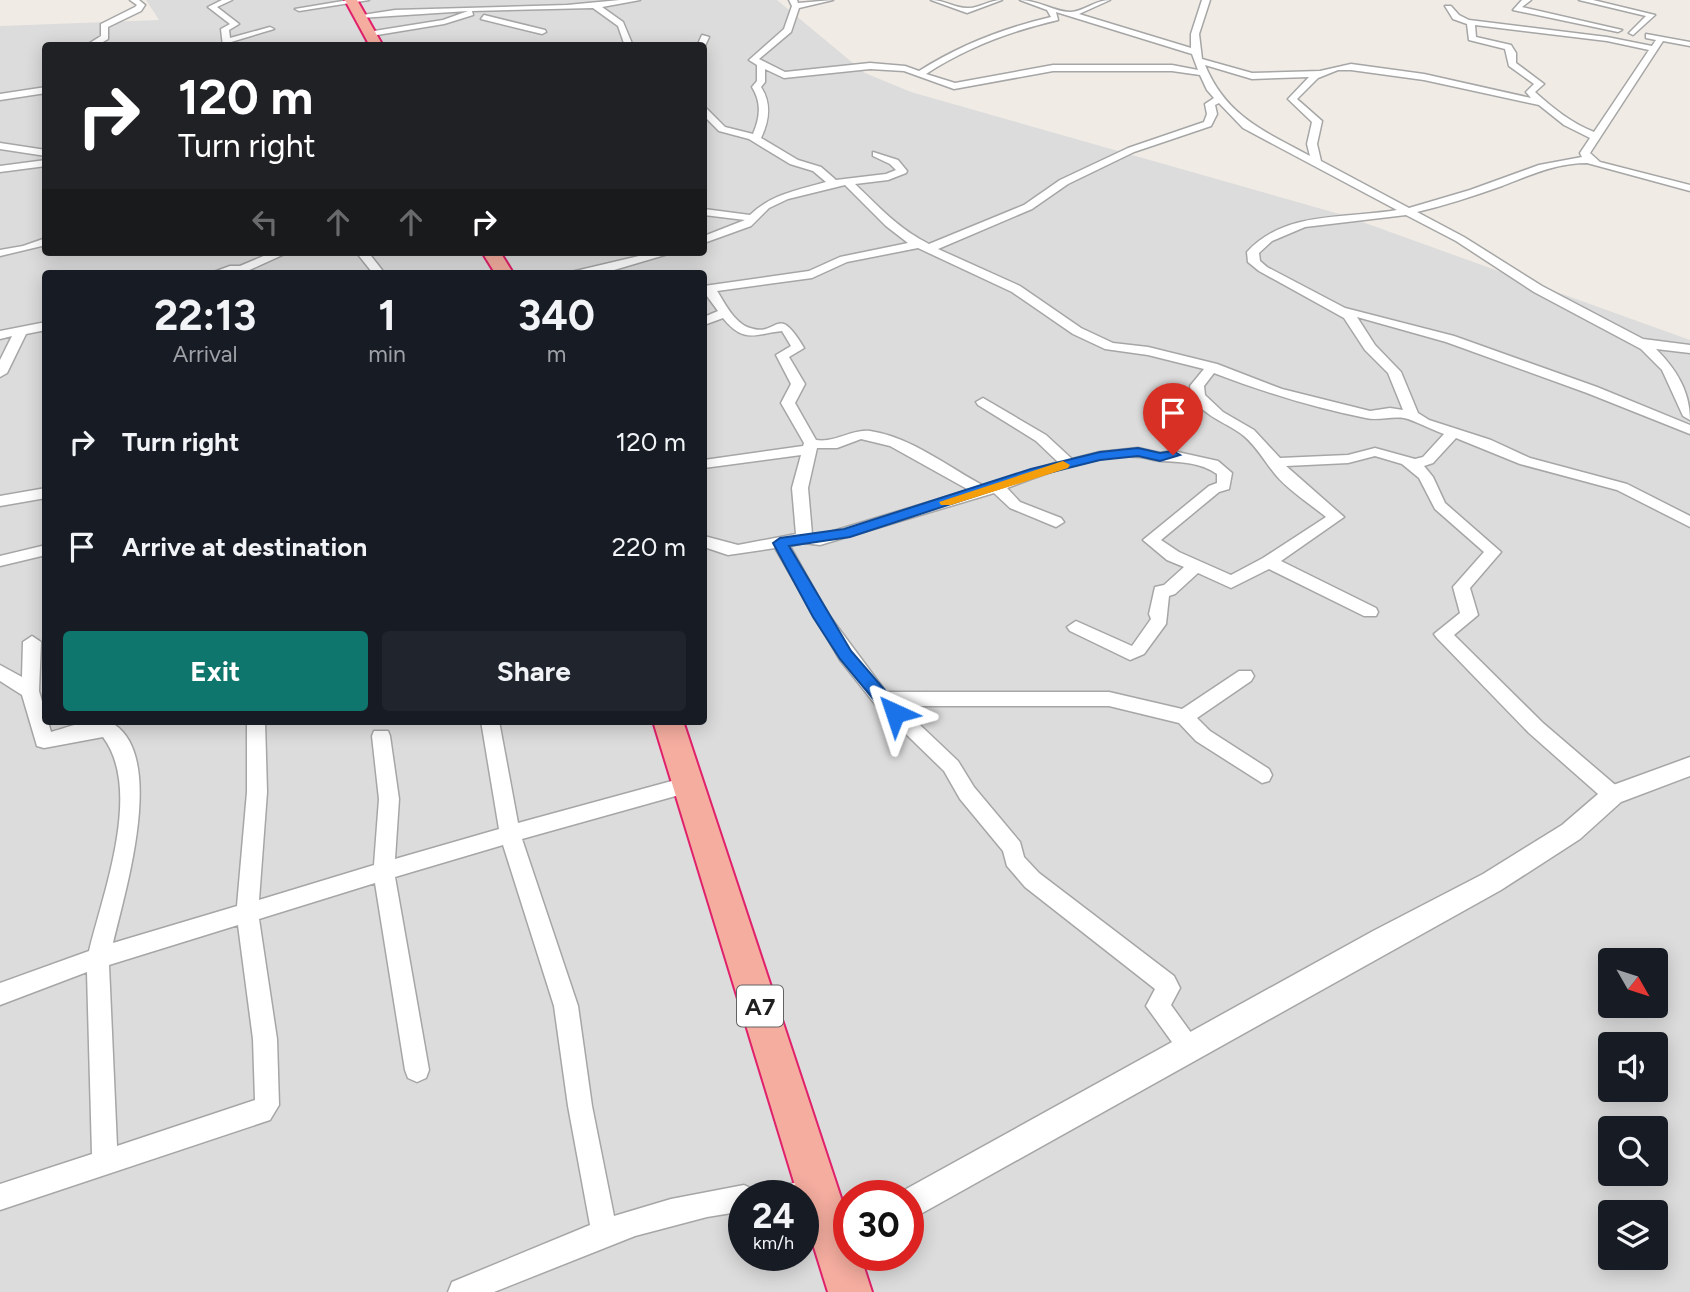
<!DOCTYPE html>
<html lang="en">
<head>
<meta charset="utf-8">
<style>
  :root { --surface:#171b24; --page:#20242c; --text:#f1f3f6; --muted:#9ea1a6; --accent:#0f766e }
  body { margin:0; font-family:Figtree,sans-serif; background:var(--page); color:var(--text); height:100vh; display:flex; flex-direction:column; font-size:26px; white-space:nowrap }
  * { box-sizing:border-box; margin:0 }
  p { font-size:23px; color:var(--muted) }
  .icon { flex:none; width:38px; height:38px; fill:none; stroke:currentColor; stroke-width:2; stroke-linecap:round; stroke-linejoin:round }
  .map { position:relative; flex:1; overflow:hidden }
  .drawer { position:absolute; left:42px; top:270px; width:665px; height:455px; display:flex; flex-direction:column; background:var(--surface); border-radius:7px; box-shadow:0 4px 18px #0003 }
  .drawer>* { flex:none }
  .banner { position:absolute; left:42px; top:42px; width:665px; height:214px; border-radius:7px; box-shadow:0 4px 18px #0003; background:#202124; color:#fff; overflow:hidden }
  .needle { width:46px; rotate:129deg }
  .fabs { position:absolute; left:1598px; top:948px; display:grid; gap:14px }
  .fabs a { display:grid; place-items:center; width:70px; height:70px; border-radius:7px; background:var(--surface); box-shadow:0 4px 18px #0003; font-size:35px }
  .speed { position:absolute; left:728px; top:1180px; display:flex; gap:14px; font-size:35px; font-weight:700; text-align:center }
  .speed>* { display:grid; place-content:center; width:91px; height:91px; border-radius:50%; background:var(--surface); box-shadow:0 4px 18px #0003; line-height:1 }
  .speed small { font-size:18px; font-weight:400 }
  .speed .limit { border:10px solid #d22; background:#fff; color:#111 }
  .pin { position:absolute; display:grid; place-items:center; width:60px; height:60px; color:#fff; margin:-72px -30px; border-radius:50% 50% 50% 0; rotate:-45deg; box-shadow:0 0 7px #0007 }
  .pin .icon { rotate:45deg }
  .me { position:absolute; width:77px; margin:-38px; rotate:318deg; stroke-linejoin:round; filter:drop-shadow(0 0 5px #0008) }
  .turn { display:flex; align-items:center; gap:24px; height:147px; padding:0 21px; font-size:32px }
  .turn .icon { width:91px; height:91px; stroke-width:2.5 }
  .turn b { display:block; font-size:49px; line-height:60px }
  .lanes { display:flex; align-items:center; height:66px; padding:0 21px; background:#0003; justify-content:center; gap:35px; direction:ltr }
  .lanes .off { opacity:.35 }
  .eta { display:flex; justify-content:space-evenly; align-items:center; height:119px; text-align:center }
  .eta b { font-size:42px; font-weight:700; line-height:49px }
  .button { display:flex; gap:14px; margin-top:auto; padding:14px 21px }
  .button a { flex:1; height:80px; border-radius:7px; background:var(--accent); color:#fff; font-size:28px; font-weight:700; line-height:80px; text-align:center }
  .button a+a { background:var(--page); color:var(--text) }
  ul { padding:0; list-style:none }
  li { display:flex; align-items:center; gap:21px; height:105px; padding:0 21px }
  li div { flex:1 }
  li b { display:block; font-size:26px }
  li em { font-style:normal }
  .map>svg:first-child { display:block }
  .residential { fill:#dddcdc; fill-rule:evenodd }
  .lines { fill:none; stroke-linecap:round; stroke-linejoin:round }
  .minor-casing { stroke:#a6a6a6; stroke-width:3 }
  .tertiary-casing { stroke:#a6a6a6; stroke-width:3 }
  .trunk-casing { stroke:#e0216c; stroke-width:4 }
  .minor { fill:#fff; fill-rule:evenodd }
  .tertiary { fill:#fff; fill-rule:evenodd }
  .trunk { fill:#f4ad9f; fill-rule:evenodd }
  .route { fill:#1a73e8; stroke:#114b97; stroke-width:2 }
  .slow { fill:#f59e0b }
  .labels { text-anchor:middle; dominant-baseline:central; stroke-width:5; stroke-linejoin:round; paint-order:stroke }
  .shield { fill:#fff; stroke:#626262; stroke-width:2 }
  .shield-label { font-size:24px; font-weight:bold; fill:#1f1f1f }
</style>
</head>
<body>
<div class="map">
<svg width="1690" height="1292" viewBox="0 0 1690 1292">
  <rect width="100%" height="100%" fill="#f0ece5"/>
  <path class="residential" d="M 146,0 L 777,0 L 865,73 L 911,92 L 1343,215 L 1690,340 L 1690,1292 L 0,1292 L 0,26 L 159,20 ZM 46,46 L 704,46 L 704,252 L 46,252 ZM 46,273 L 704,273 L 704,721 L 46,721 ZM 1610,961 L 1656,961 L 1656,1006 L 1610,1006 ZM 1610,1045 L 1656,1045 L 1656,1090 L 1610,1090 ZM 1610,1129 L 1656,1129 L 1656,1174 L 1610,1174 ZM 744,1195 L 803,1195 L 803,1255 L 744,1255 ZM 849,1195 L 908,1195 L 908,1255 L 849,1255 ZM 1610,1213 L 1656,1213 L 1656,1258 L 1610,1258 Z"/>
  <g class="lines">
    <defs>
      <path id="minor" d="M 130,0 L 139,0 L 145,5 L 141,11 L 108,27 L 108,39 L 96,46 L 85,46 L 101,36 L 101,24 L 135,7 L 137,5 Z
        M 222,0 L 232,0 L 217,7 L 239,24 L 229,30 L 230,38 L 270,27 L 274,29 L 231,42 L 231,46 L 223,46 L 221,29 L 230,24 L 208,7 Z
        M 349,0 L 369,0 L 299,11 L 295,9 Z
        M 620,0 L 640,0 L 602,7 L 623,22 L 633,46 L 625,46 L 618,26 L 593,8 L 472,11 L 473,15 L 444,24 L 371,36 L 368,32 L 443,20 L 468,11 L 360,18 L 356,16 L 395,10 L 567,5 Z
        M 789,0 L 797,0 L 798,3 L 833,0 L 799,8 L 791,32 L 759,59 L 785,72 L 870,63 L 905,66 L 919,71 C 960,45 1004,28 1051,17 L 1047,10 L 1020,0 C 1038,0 1057,13 1071,12 C 1085,11 1095,0 1110,0 L 1079,14 L 1191,48 L 1191,34 L 1202,0 L 1210,0 L 1199,34 L 1202,59 L 1252,73 L 1320,71 L 1351,64 L 1424,74 L 1531,98 L 1526,92 L 1534,84 L 1509,66 L 1505,49 L 1469,40 L 1467,24 L 1453,19 L 1445,6 L 1451,6 L 1459,15 L 1469,20 L 1607,37 L 1652,46 L 1656,40 L 1646,38 L 1646,34 L 1690,42 L 1690,46 L 1663,41 L 1590,153 L 1600,162 L 1690,185 L 1690,191 L 1587,163 C 1556,163 1530,175 1502,186 C 1474,196 1446,205 1417,212 L 1464,237 L 1542,286 L 1643,339 L 1690,345 L 1690,353 L 1656,349 C 1676,369 1690,391 1690,420 L 1683,416 L 1662,370 L 1641,349 L 1534,292 L 1456,241 L 1406,215 L 1305,227 L 1272,241 L 1259,253 L 1260,261 L 1267,267 L 1345,308 L 1454,336 L 1597,387 L 1690,425 L 1690,434 L 1587,393 L 1446,342 L 1357,317 L 1375,345 L 1401,372 L 1418,413 L 1429,420 L 1491,440 L 1530,458 L 1627,484 L 1690,516 L 1690,527 L 1617,490 L 1520,464 L 1456,438 L 1433,463 L 1424,466 L 1433,477 L 1445,503 L 1501,552 L 1470,588 L 1478,615 L 1454,635 L 1543,723 L 1620,789 L 1623,795 L 1620,801 L 1613,803 L 1606,801 L 1529,733 L 1437,638 L 1434,634 L 1460,613 L 1453,587 L 1484,552 L 1435,509 L 1419,478 L 1402,464 L 1375,456 L 1348,463 L 1286,466 L 1344,517 L 1281,561 L 1376,608 L 1378,612 L 1376,616 L 1364,616 L 1269,569 L 1231,588 L 1198,573 L 1175,594 L 1169,596 L 1166,624 L 1144,654 L 1130,660 L 1070,631 L 1067,627 L 1076,621 L 1132,646 L 1151,619 L 1149,614 L 1155,587 L 1164,585 L 1184,567 L 1167,560 L 1143,540 L 1209,486 L 1217,483 L 1217,474 C 1200,462 1181,462 1161,461 C 1153,461 1146,457 1139,457 C 1100,453 1043,474 1007,488 L 1020,502 L 1061,518 L 1064,522 L 1056,527 L 1010,508 L 994,493 L 820,545 L 804,543 L 790,546 L 828,614 L 886,692 L 1109,692 L 1182,709 L 1239,671 L 1251,671 L 1254,676 L 1251,681 L 1197,718 L 1210,731 L 1269,769 L 1272,775 L 1269,781 L 1262,783 L 1196,741 L 1179,723 L 1109,706 L 900,706 L 958,761 L 974,787 L 1020,842 L 1024,857 L 1039,873 L 1174,976 L 1180,988 L 1171,1005 L 1202,1048 L 1198,1056 L 1190,1060 L 1182,1056 L 1146,1006 L 1155,989 L 1025,887 L 1007,866 L 1003,851 L 960,799 L 944,771 L 875,704 L 840,660 L 775,548 L 728,555 L 704,547 L 704,536 L 738,545 L 796,534 L 792,488 L 801,455 L 704,468 L 704,460 L 803,446 L 804,443 L 781,403 L 791,384 L 776,355 L 791,346 L 782,331 C 754,334 744,344 723,318 L 704,325 L 704,317 L 718,311 L 704,292 L 704,286 L 809,271 L 840,257 L 908,243 L 886,226 L 845,185 L 788,199 L 769,208 L 751,226 L 704,243 L 704,236 L 745,220 L 704,215 L 704,209 L 750,215 C 771,194 799,190 826,182 L 813,171 L 790,164 L 749,139 L 719,131 L 704,116 L 704,108 L 707,109 L 725,127 L 753,134 C 760,118 762,103 752,87 L 757,81 L 757,65 L 749,60 L 784,29 L 792,6 ZM 1056,12 L 1192,54 L 1198,70 L 1172,65 L 1053,65 L 955,83 L 926,74 C 967,47 1011,31 1058,20 ZM 1475,25 L 1607,41 L 1649,50 L 1594,132 C 1571,123 1553,108 1535,92 L 1544,84 L 1516,63 L 1516,53 L 1511,45 L 1476,37 ZM 1205,65 L 1252,79 L 1309,77 L 1288,99 L 1312,122 L 1307,144 L 1310,156 C 1264,131 1226,116 1205,65 ZM 765,69 L 784,78 L 870,69 L 904,71 L 954,89 L 1053,71 L 1172,71 L 1200,75 L 1207,90 L 1214,98 L 1205,104 L 1207,114 L 1204,122 L 1128,148 L 1060,180 L 1024,205 L 929,244 C 900,230 879,207 855,184 L 888,180 L 906,173 L 907,171 L 898,160 L 873,152 L 873,156 L 890,164 L 896,170 L 886,174 L 836,180 L 821,167 L 798,160 L 761,138 C 769,121 772,104 761,87 L 765,82 ZM 1338,70 L 1351,70 L 1424,80 L 1539,105 L 1564,125 L 1590,138 L 1580,153 L 1582,157 L 1539,165 L 1470,190 L 1409,208 L 1321,161 L 1317,144 L 1322,121 L 1297,99 L 1318,78 ZM 1219,103 L 1243,128 L 1397,210 C 1347,219 1285,210 1247,252 L 1248,262 L 1259,271 L 1344,318 L 1365,350 L 1388,373 L 1403,410 L 1390,408 L 1370,411 L 1282,389 L 1217,364 L 1148,347 L 1113,343 L 1081,328 L 1020,286 L 938,249 L 1032,209 L 1068,184 L 1134,152 L 1211,126 L 1217,114 L 1215,105 ZM 918,248 L 1012,292 L 1073,334 L 1105,349 L 1148,355 L 1204,369 L 1190,386 C 1193,414 1226,421 1244,436 C 1257,447 1265,462 1275,474 C 1288,490 1310,504 1326,517 L 1263,558 L 1231,575 L 1179,552 L 1161,540 L 1219,492 L 1229,489 L 1232,473 L 1218,461 L 1173,451 L 1160,453 L 1138,448 L 1100,452 L 1072,459 L 1046,435 L 983,398 L 976,402 L 978,405 L 1036,441 L 1058,462 L 984,486 C 948,467 911,437 870,431 C 851,429 836,443 816,440 L 795,403 L 805,384 L 789,357 L 804,348 C 776,301 779,338 750,328 C 734,323 725,303 717,291 L 812,278 L 847,262 ZM 1214,373 C 1264,392 1314,408 1366,418 C 1378,421 1391,416 1404,418 C 1414,420 1432,430 1444,434 L 1423,457 L 1415,459 L 1375,448 L 1348,455 L 1280,458 L 1254,430 L 1223,412 L 1205,395 L 1204,386 ZM 861,439 L 890,446 L 969,490 L 820,535 L 812,534 L 808,488 L 817,448 L 837,448 Z
        M 931,0 C 944,0 955,8 967,8 C 978,9 989,0 1002,0 L 967,13 Z
        M 1522,0 L 1531,0 L 1522,7 L 1622,30 L 1618,32 L 1513,10 Z
        M 1579,0 L 1593,0 L 1655,15 L 1633,35 L 1629,33 L 1646,16 Z
        M 484,15 L 545,30 L 546,32 L 542,34 L 481,19 Z
        M 702,35 L 709,37 L 704,48 L 697,46 Z
        M 375,41 L 378,45 L 353,46 Z
        M 46,87 L 46,93 L 0,100 L 0,94 Z
        M 0,143 L 46,150 L 46,156 L 0,149 Z
        M 46,160 L 46,166 L 0,172 L 0,166 Z
        M 46,238 L 46,245 L 0,256 L 0,250 L 23,246 Z
        M 273,252 L 289,252 L 245,272 L 211,273 L 230,266 L 240,266 Z
        M 356,252 L 368,252 L 382,270 L 380,272 L 372,272 Z
        M 656,252 L 675,252 L 614,270 L 567,273 Z
        M 46,322 L 46,330 L 26,334 L 7,373 L 0,377 L 0,360 L 12,336 L 0,339 L 0,331 Z
        M 46,488 L 46,498 L 0,506 L 0,496 Z
        M 46,545 L 46,555 L 0,566 L 0,556 Z
        M 32,636 L 41,642 L 39,691 L 51,732 C 67,728 99,714 115,725 C 166,760 124,895 113,943 L 237,906 L 247,792 L 247,721 L 265,721 L 267,792 L 259,900 L 374,865 L 379,799 L 372,736 L 374,731 L 388,731 L 390,736 L 399,799 L 395,859 L 499,829 L 481,721 L 499,721 L 518,823 L 690,776 L 697,778 L 700,784 L 697,790 L 522,839 L 578,1006 L 592,1106 L 614,1216 L 671,1199 L 744,1185 L 753,1189 L 756,1195 L 744,1195 L 744,1211 L 707,1217 L 635,1236 L 494,1292 L 448,1292 L 452,1282 L 590,1225 L 568,1106 L 554,1006 L 503,845 L 395,877 L 429,1070 L 426,1078 L 417,1082 L 408,1078 L 405,1070 L 375,883 L 259,919 L 277,1039 L 279,1105 L 270,1120 L 0,1210 L 0,1184 L 92,1154 L 87,972 L 0,1005 L 0,983 L 89,951 C 103,893 143,790 103,737 L 44,748 L 37,746 L 22,695 L 0,681 L 0,665 L 22,677 L 23,642 ZM 238,925 L 253,1039 L 255,1100 L 117,1146 L 109,965 Z
        M 817,1177 L 826,1181 L 830,1190 L 826,1199 L 803,1206 L 803,1195 L 778,1195 L 782,1186 Z"/>
      <path id="tertiary" d="M 1690,757 L 1690,776 L 1621,802 L 1580,839 L 1501,890 L 908,1221 L 908,1195 L 897,1194 L 1373,931 L 1483,874 L 1562,825 L 1605,788 Z"/>
      <path id="trunk" d="M 345,0 L 357,0 L 383,46 L 370,46 Z
        M 482,252 L 500,252 L 513,273 L 495,273 Z
        M 653,721 L 683,721 L 849,1222 L 849,1255 L 860,1255 L 872,1292 L 828,1292 L 803,1212 L 803,1195 L 798,1195 Z"/>
    </defs>
    <use href="#minor" class="minor-casing"/>
    <use href="#tertiary" class="tertiary-casing"/>
    <use href="#trunk" class="trunk-casing"/>
    <use href="#minor" class="minor"/>
    <use href="#tertiary" class="tertiary"/>
    <use href="#trunk" class="trunk"/>
  </g>
  <path class="route" d="M 1138,448 L 1160,453 L 1173,451 L 1180,455 L 1160,461 L 1138,456 L 1100,460 L 1040,475 L 850,537 L 789,546 L 851,651 L 901,709 L 904,713 L 901,718 L 889,718 L 840,659 L 813,617 L 773,543 L 780,538 L 844,529 L 1031,469 L 1100,452 Z"/>
  <path class="slow" d="M 1063,461 L 1070,465 L 1068,468 L 951,505 L 941,505 L 939,502 Z"/>
  <g class="labels">
    <rect class="shield" x="737" y="985.5" width="46" height="41" rx="5"/>
    <g class="shield-label">
      <text x="760" y="1006">A7</text>
    </g>
  </g>
</svg>
<div class="fabs">
<a><svg class="needle" viewBox="-14 -14 28 28"><path d="M0-13l5 13h-10z" fill="#e53935"/><path d="M0 13l5-13h-10z" fill="#9ea1a6"/></svg></a>
<a><svg class="icon" aria-label="sound" viewBox="0 0 24 24"><path d="M4 9h4l5-4v14l-5-4H4zM17 9q2 3 0 6"/></svg></a>
<a><svg class="icon" aria-label="search" viewBox="0 0 24 24"><circle cx="10" cy="10" r="6"/><path d="M15 15l6 6"/></svg></a>
<a><svg class="icon" aria-label="layers" viewBox="0 0 24 24"><path d="M12 4l9 5-9 5-9-5zM3 14l9 5 9-5"/></svg></a>
</div>
<div class="speed"><div>24<small>km/h</small></div><div class="limit">30</div></div>
<div class="pin" style="left:1173px;top:455px;background:#d93025"><svg class="icon" aria-label="arrive" viewBox="0 0 24 24"><path d="M6 21V4h12l-3 4 3 4H6"/></svg></div>
<svg class="me" style="left:895px;top:713px" viewBox="-20 -20 40 40"><path d="M0-17L14 15 0 8-14 15z" fill="#1a73e8" stroke="#fff" stroke-width="4"/></svg>
<div class="banner">
<div class="turn"><svg class="icon" aria-label="right" viewBox="0 0 24 24"><path d="M7 20v-9h11M14 6l5 5-5 5"/></svg><div><b>120 m</b>Turn right</div></div>
<div class="lanes"><svg class="icon off" aria-label="left" viewBox="0 0 24 24"><path d="M17 20v-9H6M10 6l-5 5 5 5"/></svg><svg class="icon off" aria-label="ahead" viewBox="0 0 24 24"><path d="M12 20V5M6 11l6-6 6 6"/></svg><svg class="icon off" aria-label="ahead" viewBox="0 0 24 24"><path d="M12 20V5M6 11l6-6 6 6"/></svg><svg class="icon" aria-label="right" viewBox="0 0 24 24"><path d="M7 20v-9h11M14 6l5 5-5 5"/></svg></div>
</div>
<section class="drawer">
<div class="eta">
<div><b>22:13</b><p>Arrival</p></div>
<div><b>1</b><p>min</p></div>
<div><b>340</b><p>m</p></div>
</div>
<ul>
<li><svg class="icon" aria-label="right" viewBox="0 0 24 24"><path d="M7 20v-9h11M14 6l5 5-5 5"/></svg><div><b>Turn right</b></div><em>120 m</em></li>
<li><svg class="icon" aria-label="arrive" viewBox="0 0 24 24"><path d="M6 21V4h12l-3 4 3 4H6"/></svg><div><b>Arrive at destination</b></div><em>220 m</em></li>
</ul>
<div class="button"><a>Exit</a><a>Share</a></div>
</section>
</div>
</body>
</html>
